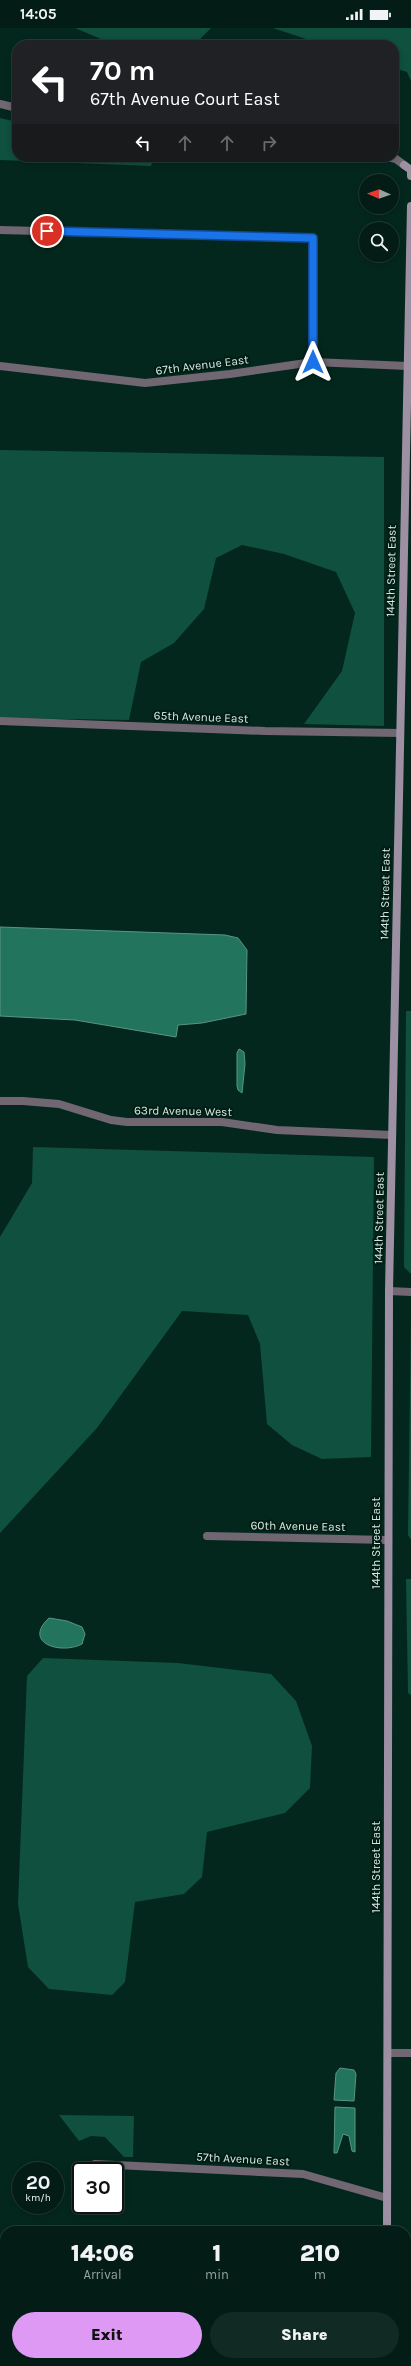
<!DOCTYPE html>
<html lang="en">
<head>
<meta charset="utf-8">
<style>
  :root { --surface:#031d16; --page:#112a23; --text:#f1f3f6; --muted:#97a2a1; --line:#243b35; --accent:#dd99f3 }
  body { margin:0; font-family:Karla,sans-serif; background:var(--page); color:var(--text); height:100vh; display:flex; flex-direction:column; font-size:15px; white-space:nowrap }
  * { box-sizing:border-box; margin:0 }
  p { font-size:13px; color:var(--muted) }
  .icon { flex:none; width:22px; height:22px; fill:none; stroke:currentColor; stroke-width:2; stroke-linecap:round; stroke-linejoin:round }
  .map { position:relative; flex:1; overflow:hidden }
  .sheet { position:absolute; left:0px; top:2198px; width:411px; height:140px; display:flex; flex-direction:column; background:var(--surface); border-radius:16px 16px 0 0; box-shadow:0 2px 6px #0003,0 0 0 1px var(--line) }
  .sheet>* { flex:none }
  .banner { position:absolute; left:12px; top:12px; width:387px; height:122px; border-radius:16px; box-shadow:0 2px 6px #0003,0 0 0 1px var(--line); background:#202124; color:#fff; overflow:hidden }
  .needle { width:26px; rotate:272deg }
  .tools { position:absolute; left:359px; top:146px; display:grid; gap:8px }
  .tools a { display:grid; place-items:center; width:40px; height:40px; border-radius:50%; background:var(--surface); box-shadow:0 2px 6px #0003,0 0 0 1px var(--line); font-size:20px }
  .speed { position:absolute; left:12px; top:2134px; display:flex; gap:8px; font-size:20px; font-weight:700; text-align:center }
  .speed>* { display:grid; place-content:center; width:52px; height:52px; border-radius:50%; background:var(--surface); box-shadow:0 2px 6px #0003,0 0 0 1px var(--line); line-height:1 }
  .speed small { font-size:10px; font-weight:400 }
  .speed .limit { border:2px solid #111; border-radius:6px; background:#fff; color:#111 }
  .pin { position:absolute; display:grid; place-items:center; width:34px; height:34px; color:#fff; margin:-17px; border:2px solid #fff; border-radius:50%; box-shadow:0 1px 4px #0007 }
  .me { position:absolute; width:44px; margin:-22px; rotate:0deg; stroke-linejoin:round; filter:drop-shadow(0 0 3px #0008) }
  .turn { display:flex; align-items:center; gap:14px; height:84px; padding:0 12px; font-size:18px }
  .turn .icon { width:52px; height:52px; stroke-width:2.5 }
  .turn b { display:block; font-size:28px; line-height:34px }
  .lanes { display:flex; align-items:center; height:38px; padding:0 12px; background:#0003; justify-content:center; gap:20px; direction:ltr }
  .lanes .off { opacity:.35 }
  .eta { display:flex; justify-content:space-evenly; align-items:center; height:68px; text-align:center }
  .eta b { font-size:24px; font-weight:800; line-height:28px }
  .primary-button { display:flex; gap:8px; margin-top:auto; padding:8px 12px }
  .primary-button a { flex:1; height:46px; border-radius:24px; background:var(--accent); color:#111; font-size:16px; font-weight:800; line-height:46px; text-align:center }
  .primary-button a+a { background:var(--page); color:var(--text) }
  .status { display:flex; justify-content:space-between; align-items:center; height:28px; padding:0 20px; background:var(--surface); direction:ltr }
  .status svg { height:11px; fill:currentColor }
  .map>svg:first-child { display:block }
  .green { fill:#0f503f }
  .water { fill:#22745d; stroke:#589684 }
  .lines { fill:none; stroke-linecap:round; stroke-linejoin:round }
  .street { stroke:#706772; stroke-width:8 }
  .secondary { stroke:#9d90a2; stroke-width:8 }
  .route-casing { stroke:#114b97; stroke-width:10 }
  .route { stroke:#1a73e8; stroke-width:7 }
  .labels { text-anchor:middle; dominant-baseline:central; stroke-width:4; stroke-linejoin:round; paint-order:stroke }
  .street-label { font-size:12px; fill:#d5e7e0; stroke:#001d14 }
</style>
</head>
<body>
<div class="status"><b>14:05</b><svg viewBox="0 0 49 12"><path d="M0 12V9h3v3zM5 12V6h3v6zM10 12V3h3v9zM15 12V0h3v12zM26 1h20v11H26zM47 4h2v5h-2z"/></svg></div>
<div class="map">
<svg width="411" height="2338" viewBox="0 0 411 2338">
  <rect width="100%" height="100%" fill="#04271d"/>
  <path class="green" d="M 75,0 L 211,0 L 201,10 L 198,17 L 115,17 Z
    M 273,0 L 411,0 L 411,53 L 407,44 L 394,40 L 394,17 L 324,17 Z
    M 0,90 L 17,94 L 17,129 L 154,129 L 151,138 L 0,132 Z
    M 0,422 L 384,429 L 384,698 L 304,696 L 342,643 L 355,585 L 336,544 L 284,526 L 242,517 L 216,530 L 204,581 L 174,615 L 141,634 L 129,692 L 0,690 Z
    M 406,983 L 411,983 L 411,1246 L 404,1239 Z
    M 33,1119 L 374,1129 L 371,1429 L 322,1431 L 292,1417 L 267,1396 L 260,1316 L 248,1287 L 182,1283 L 97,1400 L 0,1505 L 0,1209 L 32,1155 Z
    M 411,1286 L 411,1512 L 408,1507 Z
    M 406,1551 L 411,1551 L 411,1667 L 408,1665 Z
    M 43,1630 L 178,1635 L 271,1646 L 296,1673 L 312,1718 L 310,1760 L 285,1785 L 207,1804 L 202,1849 L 184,1866 L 135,1874 L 125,1954 L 112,1967 L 49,1961 L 28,1939 L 18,1876 L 27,1648 Z
    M 59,2087 L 134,2088 L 133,2129 L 124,2129 L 105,2109 L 91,2108 L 79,2113 Z"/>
  <path class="water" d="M 0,899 L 225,907 L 238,910 L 247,922 L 246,986 L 202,995 L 178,997 L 176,1009 L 75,992 L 0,988 Z
    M 239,1021 L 244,1024 L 245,1036 L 242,1065 L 238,1062 L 237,1058 L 237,1025 Z
    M 49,1590 L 67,1593 L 82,1599 L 85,1606 L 82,1616 C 61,1627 22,1615 49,1590 Z
    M 340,2040 L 354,2042 L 356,2046 L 354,2073 L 334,2072 L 336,2045 Z
    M 335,2079 L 355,2080 L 355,2124 L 352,2123 L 349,2108 L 343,2106 L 337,2125 L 334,2125 Z"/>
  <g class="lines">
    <path class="street" d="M 0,76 L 17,80
      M 387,129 L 396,131 L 404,137
      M 0,202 L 313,210 L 313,334
      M 0,338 L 145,355 L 230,346 L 313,334 L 408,338
      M 0,693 L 265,703 L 400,705
      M 0,1073 L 23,1073 L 59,1076 L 111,1092 L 127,1094 L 222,1094 L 277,1102 L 392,1107
      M 389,1263 L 411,1264
      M 207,1508 L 387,1512
      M 388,2025 L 411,2025
      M 95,2136 L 303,2146 L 387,2170"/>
    <path class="secondary" d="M 404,137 L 411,142 L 411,148
      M 387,2203 L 389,1263 L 411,178
      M 386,2338 L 386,2333"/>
  </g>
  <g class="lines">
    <defs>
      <path id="route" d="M 47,203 L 313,210 L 313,334"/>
    </defs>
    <use href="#route" class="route-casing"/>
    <use href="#route" class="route"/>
  </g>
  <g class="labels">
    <g class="street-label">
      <text transform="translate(202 337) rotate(-7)">67th Avenue East</text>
      <text transform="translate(391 543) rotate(-89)">144th Street East</text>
      <text transform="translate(201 689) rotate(2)">65th Avenue East</text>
      <text transform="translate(385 866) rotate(-89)">144th Street East</text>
      <text transform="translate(183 1083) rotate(1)">63rd Avenue West</text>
      <text transform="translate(379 1190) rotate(-89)">144th Street East</text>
      <text transform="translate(298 1498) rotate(1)">60th Avenue East</text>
      <text transform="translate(376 1515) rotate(-90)">144th Street East</text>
      <text transform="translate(376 1839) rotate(-90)">144th Street East</text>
      <text transform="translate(243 2131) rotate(3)">57th Avenue East</text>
    </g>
  </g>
</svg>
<div class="tools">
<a><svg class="needle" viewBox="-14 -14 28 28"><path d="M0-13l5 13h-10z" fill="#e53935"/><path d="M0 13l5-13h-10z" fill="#97a2a1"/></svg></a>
<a><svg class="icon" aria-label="search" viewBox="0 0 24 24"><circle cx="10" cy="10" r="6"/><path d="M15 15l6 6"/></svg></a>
</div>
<div class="speed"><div>20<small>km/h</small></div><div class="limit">30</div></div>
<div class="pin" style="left:47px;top:203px;background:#d93025"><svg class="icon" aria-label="arrive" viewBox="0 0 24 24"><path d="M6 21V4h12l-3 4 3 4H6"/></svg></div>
<svg class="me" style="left:313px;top:334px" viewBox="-20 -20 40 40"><path d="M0-17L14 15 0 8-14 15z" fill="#1a73e8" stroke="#fff" stroke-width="4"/></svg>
<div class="banner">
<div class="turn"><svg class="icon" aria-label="left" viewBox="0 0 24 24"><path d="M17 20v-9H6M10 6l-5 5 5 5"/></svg><div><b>70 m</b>67th Avenue Court East</div></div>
<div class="lanes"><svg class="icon" aria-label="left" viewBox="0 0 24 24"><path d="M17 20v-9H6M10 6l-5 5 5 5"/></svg><svg class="icon off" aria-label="ahead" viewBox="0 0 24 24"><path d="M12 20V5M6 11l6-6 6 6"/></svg><svg class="icon off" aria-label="ahead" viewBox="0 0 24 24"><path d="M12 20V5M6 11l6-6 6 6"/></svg><svg class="icon off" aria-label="right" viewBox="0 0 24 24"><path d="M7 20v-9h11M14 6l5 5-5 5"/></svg></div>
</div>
<section class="sheet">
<div class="eta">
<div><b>14:06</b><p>Arrival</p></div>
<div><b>1</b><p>min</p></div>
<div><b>210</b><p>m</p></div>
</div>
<div class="primary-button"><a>Exit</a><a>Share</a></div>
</section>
</div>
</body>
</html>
